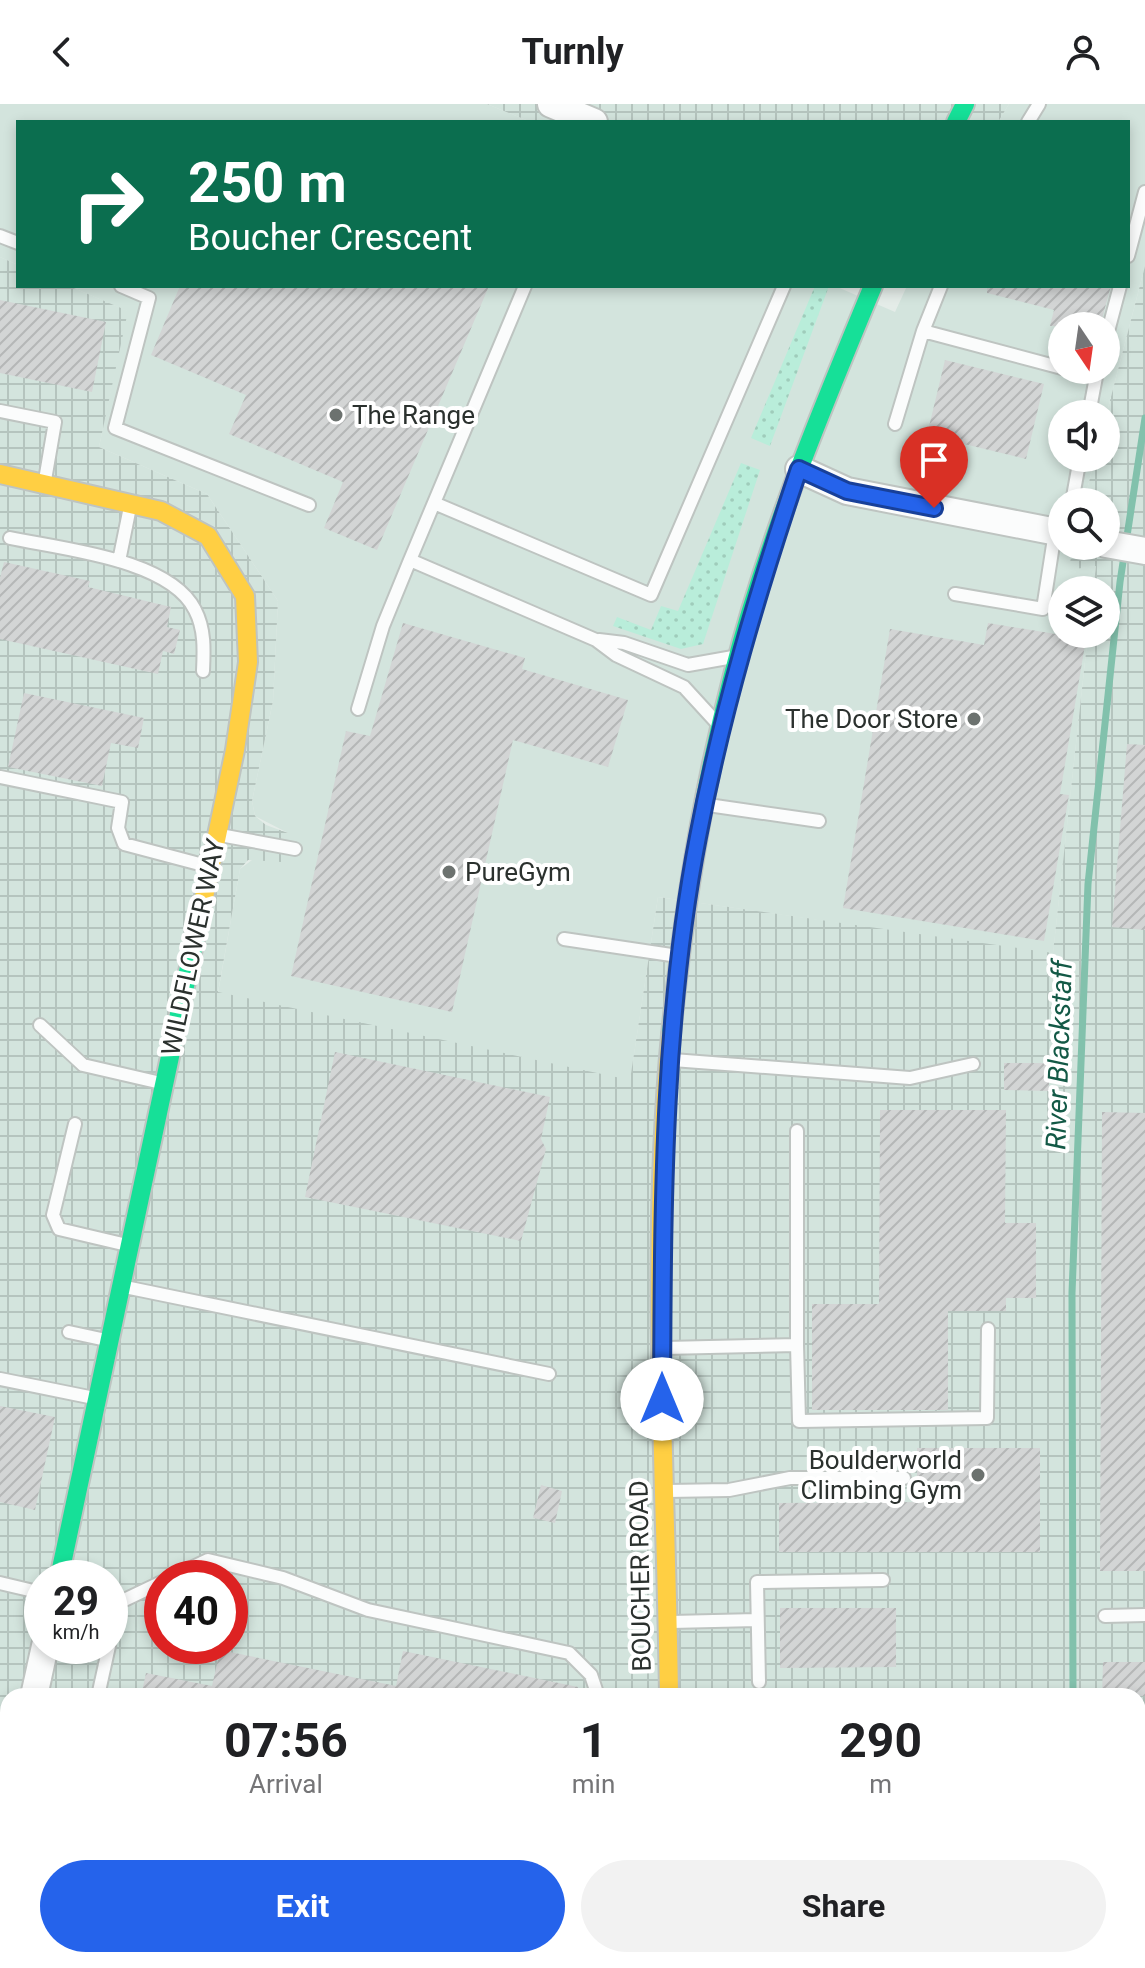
<!DOCTYPE html>
<html lang="en">
<head>
<meta charset="utf-8">
<style>
  :root { --surface:#fff; --page:#f2f2f2; --text:#202124; --muted:#757577; --accent:#2563eb }
  body { margin:0; font-family:Roboto,sans-serif; background:var(--page); color:var(--text); height:100vh; display:flex; flex-direction:column; font-size:30px; white-space:nowrap }
  * { box-sizing:border-box; margin:0 }
  p { font-size:26px; color:var(--muted) }
  .icon { flex:none; width:44px; height:44px; fill:none; stroke:currentColor; stroke-width:2; stroke-linecap:round; stroke-linejoin:round }
  .map { position:relative; flex:1; overflow:hidden }
  .details { position:absolute; left:0px; top:1584px; width:1146px; height:280px; display:flex; flex-direction:column; background:var(--surface); border-radius:24px 24px 0 0; box-shadow:0 4px 12px #0003 }
  .details>* { flex:none }
  .top-card { position:absolute; left:16px; top:16px; width:1114px; height:168px; border-radius:0px; box-shadow:0 4px 12px #0003; background:#0b6e4f; color:#fff; overflow:hidden }
  .needle { width:52px; rotate:167deg }
  .controls { position:absolute; left:1048px; top:208px; display:grid; gap:16px }
  .controls a { display:grid; place-items:center; width:72px; height:72px; border-radius:50%; background:var(--surface); box-shadow:0 4px 12px #0003; font-size:40px }
  .speed { position:absolute; left:24px; top:1456px; display:flex; gap:16px; font-size:40px; font-weight:700; text-align:center }
  .speed>* { display:grid; place-content:center; width:104px; height:104px; border-radius:50%; background:var(--surface); box-shadow:0 4px 12px #0003; line-height:1 }
  .speed small { font-size:20px; font-weight:400 }
  .speed .limit { border:12px solid #d22; background:#fff; color:#111 }
  .pin { position:absolute; display:grid; place-items:center; width:68px; height:68px; color:#fff; margin:-82px -34px; border-radius:50% 50% 50% 0; rotate:-45deg; box-shadow:0 0 8px #0007 }
  .pin .icon { rotate:45deg }
  .me { position:absolute; width:88px; margin:-44px; rotate:0deg; stroke-linejoin:round; filter:drop-shadow(0 0 6px #0008) }
  .turn { display:flex; align-items:center; gap:28px; height:168px; padding:0 40px; font-size:36px }
  .turn .icon { width:104px; height:104px; stroke-width:2.5 }
  .turn b { display:block; font-size:56px; line-height:68px }
  .eta { display:flex; justify-content:space-evenly; align-items:center; height:136px; text-align:center }
  .eta b { font-size:48px; font-weight:700; line-height:56px }
  .action { display:flex; gap:16px; margin-top:auto; padding:16px 40px }
  .action a { flex:1; height:92px; border-radius:48px; background:var(--accent); color:#fff; font-size:32px; font-weight:700; line-height:92px; text-align:center }
  .action a+a { background:var(--page); color:var(--text) }
  header { display:flex; justify-content:space-between; align-items:center; height:104px; padding:0 40px; background:var(--surface); font-size:36px; font-weight:700 }
  .map>svg:first-child { display:block }
  .built { fill:#d3e4dd; fill-rule:evenodd }
  .industrial { fill:url(#industrial-grid); fill-rule:evenodd }
  .grass { fill:url(#grass-dots) }
  .lines { fill:none; stroke-linecap:round; stroke-linejoin:round }
  .stream { stroke:#82c1ac; stroke-width:7 }
  .building { fill:url(#building-hatch) }
  .lane-casing { stroke:#bec4c1; stroke-width:16 }
  .street-casing { stroke:#bec4c1; stroke-width:30 }
  .fast-casing { stroke:#bec4c1; stroke-width:22 }
  .slow-casing { stroke:#bec4c1; stroke-width:22 }
  .lane { stroke:#fbfcfc; stroke-width:12 }
  .street { stroke:#fbfcfc; stroke-width:26 }
  .fast { stroke:#16e098; stroke-width:18 }
  .slow { stroke:#ffcf43; stroke-width:18 }
  .route-casing { stroke:#184099; stroke-width:20 }
  .route { stroke:#2563eb; stroke-width:14 }
  .poi-dot { fill:#6c726f; stroke:#fff; stroke-width:3 }
  .labels { text-anchor:middle; dominant-baseline:central; stroke-width:8; stroke-linejoin:round; paint-order:stroke }
  .poi-label { font-size:26px; fill:#2b312e; stroke:#fff; text-anchor:start }
  .street-label { font-size:26px; fill:#2b312e; stroke:#fff }
  .water-label { font-size:28px; font-style:italic; fill:#135946; stroke:#fff }
</style>
</head>
<body>
<header><svg class="icon" aria-label="back" viewBox="0 0 24 24"><path d="M15 5l-7 7 7 7"/></svg>Turnly<svg class="icon" aria-label="person" viewBox="0 0 24 24"><circle cx="12" cy="8" r="4"/><path d="M4 21q1-7 8-7t8 7"/></svg></header>
<div class="map">
<svg width="1145" height="1864" viewBox="0 0 1145 1864">
  <defs>
    <pattern id="industrial-grid" width="8" height="8" patternUnits="userSpaceOnUse" patternTransform="scale(2)"><rect width="8" height="8" fill="#d3e4dd"/><path d="M0 4h8M4 0v8" fill="none" stroke="#b5c4be"/></pattern>
    <pattern id="grass-dots" width="8" height="8" patternUnits="userSpaceOnUse" patternTransform="scale(2)"><rect width="8" height="8" fill="#b9edda"/><path d="M2 2h.1M6 6h.1" fill="none" stroke="#9fccbb" stroke-width="1.8" stroke-linecap="round"/></pattern>
    <pattern id="building-hatch" width="6" height="6" patternUnits="userSpaceOnUse" patternTransform="scale(2)"><rect width="6" height="6" fill="#d3d5d5"/><path d="M-1 1l2-2M0 6l6-6M5 7l2-2" fill="none" stroke="#b5b7b7"/></pattern>
  </defs>
  <rect width="100%" height="100%" fill="#e4ece8"/>
  <path class="built" d="M 0,0 L 487,0 L 531,18 L 18,18 L 18,161 L 0,153 Z
    M 1009,0 L 1145,0 L 1145,162 L 1106,312 L 1062,310 L 1062,354 L 1095,354 L 1084,398 L 1062,398 L 1062,442 L 1074,442 L 1069,465 L 1096,462 L 1093,486 L 1062,486 L 1062,530 L 1088,530 L 1053,850 L 658,793 L 630,977 L 218,889 L 240,765 L 288,729 L 255,712 L 252,697 L 273,597 L 278,497 L 207,390 L 99,343 L 127,207 L 69,182 L 835,182 L 895,208 L 907,182 L 1128,182 L 1128,18 L 998,18 ZM 1062,222 L 1106,222 L 1106,266 L 1062,266 Z"/>
  <path class="industrial" d="M 487,0 L 1009,0 L 998,18 L 531,18 Z
    M 0,153 L 18,161 L 18,182 L 69,182 L 128,207 L 99,343 L 207,390 L 278,497 L 273,597 L 252,697 L 255,712 L 266,721 L 288,729 L 281,758 L 248,756 L 240,765 L 218,888 L 630,976 L 658,793 L 1053,849 L 1088,530 L 1106,530 L 1106,486 L 1093,486 L 1096,462 L 1068,466 L 1074,442 L 1106,442 L 1106,398 L 1084,398 L 1095,354 L 1106,354 L 1106,312 L 1145,162 L 1145,1864 L 0,1864 ZM 42,1474 L 110,1474 L 110,1542 L 42,1542 ZM 162,1474 L 230,1474 L 230,1542 L 162,1542 ZM 8,1592 L 1138,1592 L 1138,1856 L 8,1856 Z"/>
  <path class="grass" d="M 815,182 L 829,182 L 770,342 L 751,334 Z
    M 741,359 L 760,366 L 703,540 L 681,545 L 613,522 L 617,513 L 651,526 L 661,502 L 678,507 Z"/>
  <g class="lines">
    <path class="stream" d="M 1073,1592 L 1072,1189 L 1088,780 L 1120,478 L 1145,314
      M 1073,1856 L 1073,1864"/>
  </g>
  <path class="building" d="M 180,182 L 489,182 L 377,446 L 324,424 L 343,378 L 229,330 L 246,291 L 151,251 Z
    M 987,182 L 1111,182 L 1100,222 L 1050,222 L 1054,206 L 987,189 Z
    M 0,196 L 106,218 L 92,288 L 0,269 Z
    M 945,256 L 1044,280 L 1026,355 L 927,331 Z
    M 4,458 L 90,477 L 88,483 L 171,503 L 167,523 L 180,526 L 174,550 L 163,547 L 158,570 L 0,535 L 0,474 Z
    M 403,519 L 525,554 L 522,565 L 628,596 L 608,663 L 513,636 L 452,908 L 291,872 L 346,627 L 370,632 Z
    M 988,519 L 1086,535 L 1060,690 L 1069,691 L 1044,837 L 843,804 L 890,525 L 984,541 Z
    M 24,589 L 144,614 L 138,644 L 111,639 L 102,682 L 8,663 Z
    M 1127,640 L 1145,641 L 1145,826 L 1112,823 Z
    M 335,948 L 550,993 L 541,1035 L 546,1045 L 521,1137 L 305,1093 Z
    M 1004,959 L 1049,959 L 1049,987 L 1004,986 Z
    M 880,1006 L 1006,1006 L 1005,1119 L 1036,1119 L 1036,1194 L 1006,1194 L 1006,1207 L 948,1207 L 948,1306 L 812,1306 L 812,1200 L 879,1200 Z
    M 1102,1008 L 1145,1009 L 1145,1467 L 1100,1467 Z
    M 0,1302 L 55,1313 L 35,1406 L 0,1398 Z
    M 917,1344 L 1040,1344 L 1040,1448 L 779,1448 L 779,1399 L 917,1398 Z
    M 541,1381 L 562,1387 L 555,1419 L 533,1414 Z
    M 780,1504 L 896,1504 L 896,1563 L 780,1564 Z
    M 220,1546 L 396,1582 L 403,1547 L 578,1583 L 577,1592 L 141,1592 L 146,1569 L 212,1582 Z
    M 1103,1558 L 1145,1558 L 1145,1592 L 1102,1592 Z"/>
  <g class="lines">
    <defs>
      <path id="lane" d="M 1028,18 L 1039,0
        M 0,132 L 18,139
        M 1128,152 L 1145,88
        M 121,182 L 149,194 L 115,324 L 309,401
        M 525,182 L 410,456 L 596,536 L 616,551 L 684,583 L 717,619
        M 923,227 L 941,182
        M 1106,235 L 1120,182
        M 1071,266 L 1096,273 L 1089,310
        M 0,307 L 55,318 L 45,376
        M 895,320 L 923,227 L 1062,264
        M 1072,398 L 1080,354
        M 434,399 L 651,491 L 784,182
        M 10,434 C 61,445 170,455 195,506 C 205,525 204,546 203,567
        M 119,457 L 130,403
        M 955,490 L 1043,505 L 1055,428
        M 599,536 L 624,539 L 688,561 L 733,553
        M 358,605 L 383,522 L 410,456
        M 0,673 L 122,698 L 118,724 L 124,740 L 207,762
        M 708,701 L 819,717
        M 220,731 L 295,745
        M 564,835 L 678,852
        M 40,921 L 83,961 L 161,979
        M 673,956 L 910,974 L 973,960
        M 75,1020 L 53,1111 L 59,1125 L 127,1141
        M 125,1183 L 549,1270
        M 69,1228 L 106,1236
        M 797,1241 L 799,1317 L 987,1314 L 988,1225
        M 665,1244 L 797,1241 L 797,1027
        M 0,1275 L 94,1294
        M 667,1387 L 729,1386 L 790,1374 L 904,1374
        M 170,1474 L 208,1456 L 283,1474 L 368,1506 L 569,1549 L 591,1571 L 598,1592
        M 0,1479 L 42,1489
        M 1105,1512 L 1145,1511
        M 671,1518 L 757,1516
        M 110,1536 L 118,1499 L 162,1478
        M 759,1578 L 757,1478 L 883,1476
        M 98,1592 L 109,1542
        M 1138,1651 L 1145,1651
        M 0,1669 L 8,1670
        M 121,1856 L 148,1864
        M 614,1856 L 615,1864
        M 936,1856 L 1021,1861 L 1028,1856
        M 320,1864 L 322,1856"/>
      <path id="street" d="M 551,0 L 594,18
        M 799,365 L 847,387 L 1062,429
        M 1106,440 L 1145,447
        M 34,1592 L 45,1542
        M 0,1757 L 8,1719"/>
      <path id="fast" d="M 956,18 L 965,0
        M 671,931 C 683,809 702,689 733,571 C 767,437 820,309 873,182
        M 59,1474 L 204,793
        M 671,1856 L 671,1864"/>
      <path id="slow" d="M 0,370 L 161,407 L 208,432 L 245,492 L 248,558 L 235,646 L 204,793
        M 669,1592 C 666,1372 650,1150 671,931"/>
    </defs>
    <use href="#lane" class="lane-casing"/>
    <use href="#street" class="street-casing"/>
    <use href="#fast" class="fast-casing"/>
    <use href="#slow" class="slow-casing"/>
    <use href="#lane" class="lane"/>
    <use href="#street" class="street"/>
    <use href="#fast" class="fast"/>
    <use href="#slow" class="slow"/>
  </g>
  <g class="lines">
    <defs>
      <path id="route" d="M 662,1295 C 663,1107 662,918 698,733 C 722,607 758,487 799,365 L 847,387 L 934,404"/>
    </defs>
    <use href="#route" class="route-casing"/>
    <use href="#route" class="route"/>
  </g>
  <g class="poi-dot">
    <circle cx="336" cy="311" r="8"/>
    <circle cx="974" cy="615" r="8"/>
    <circle cx="449" cy="768" r="8"/>
    <circle cx="978" cy="1371" r="8"/>
  </g>
  <g class="labels">
    <g class="poi-label">
      <text x="352" y="311">The Range</text>
      <text x="958" y="615" text-anchor="end">The Door Store</text>
      <text x="465" y="768">PureGym</text>
      <text x="962" y="1356" text-anchor="end">Boulderworld<tspan x="962" dy="30">Climbing Gym</tspan></text>
    </g>
    <g class="street-label">
      <text transform="translate(193 843) rotate(-78)">WILDFLOWER WAY</text>
      <text transform="translate(640 1472) rotate(-91)">BOUCHER ROAD</text>
    </g>
    <g class="water-label">
      <text transform="translate(1059 951) rotate(-88)">River Blackstaff</text>
    </g>
  </g>
</svg>
<div class="controls">
<a><svg class="needle" viewBox="-14 -14 28 28"><path d="M0-13l5 13h-10z" fill="#e53935"/><path d="M0 13l5-13h-10z" fill="#757577"/></svg></a>
<a><svg class="icon" aria-label="sound" viewBox="0 0 24 24"><path d="M4 9h4l5-4v14l-5-4H4zM17 9q2 3 0 6"/></svg></a>
<a><svg class="icon" aria-label="search" viewBox="0 0 24 24"><circle cx="10" cy="10" r="6"/><path d="M15 15l6 6"/></svg></a>
<a><svg class="icon" aria-label="layers" viewBox="0 0 24 24"><path d="M12 4l9 5-9 5-9-5zM3 14l9 5 9-5"/></svg></a>
</div>
<div class="speed"><div>29<small>km/h</small></div><div class="limit">40</div></div>
<div class="pin" style="left:934px;top:404px;background:#d93025"><svg class="icon" aria-label="arrive" viewBox="0 0 24 24"><path d="M6 21V4h12l-3 4 3 4H6"/></svg></div>
<svg class="me" style="left:662px;top:1295px" viewBox="-20 -20 40 40"><circle r="19" fill="#fff"/><path d="M0-13L10 11 0 6-10 11z" fill="#2563eb"/></svg>
<div class="top-card">
<div class="turn"><svg class="icon" aria-label="right" viewBox="0 0 24 24"><path d="M7 20v-9h11M14 6l5 5-5 5"/></svg><div><b>250 m</b>Boucher Crescent</div></div>
</div>
<section class="details">
<div class="eta">
<div><b>07:56</b><p>Arrival</p></div>
<div><b>1</b><p>min</p></div>
<div><b>290</b><p>m</p></div>
</div>
<div class="action"><a>Exit</a><a>Share</a></div>
</section>
</div>
</body>
</html>
